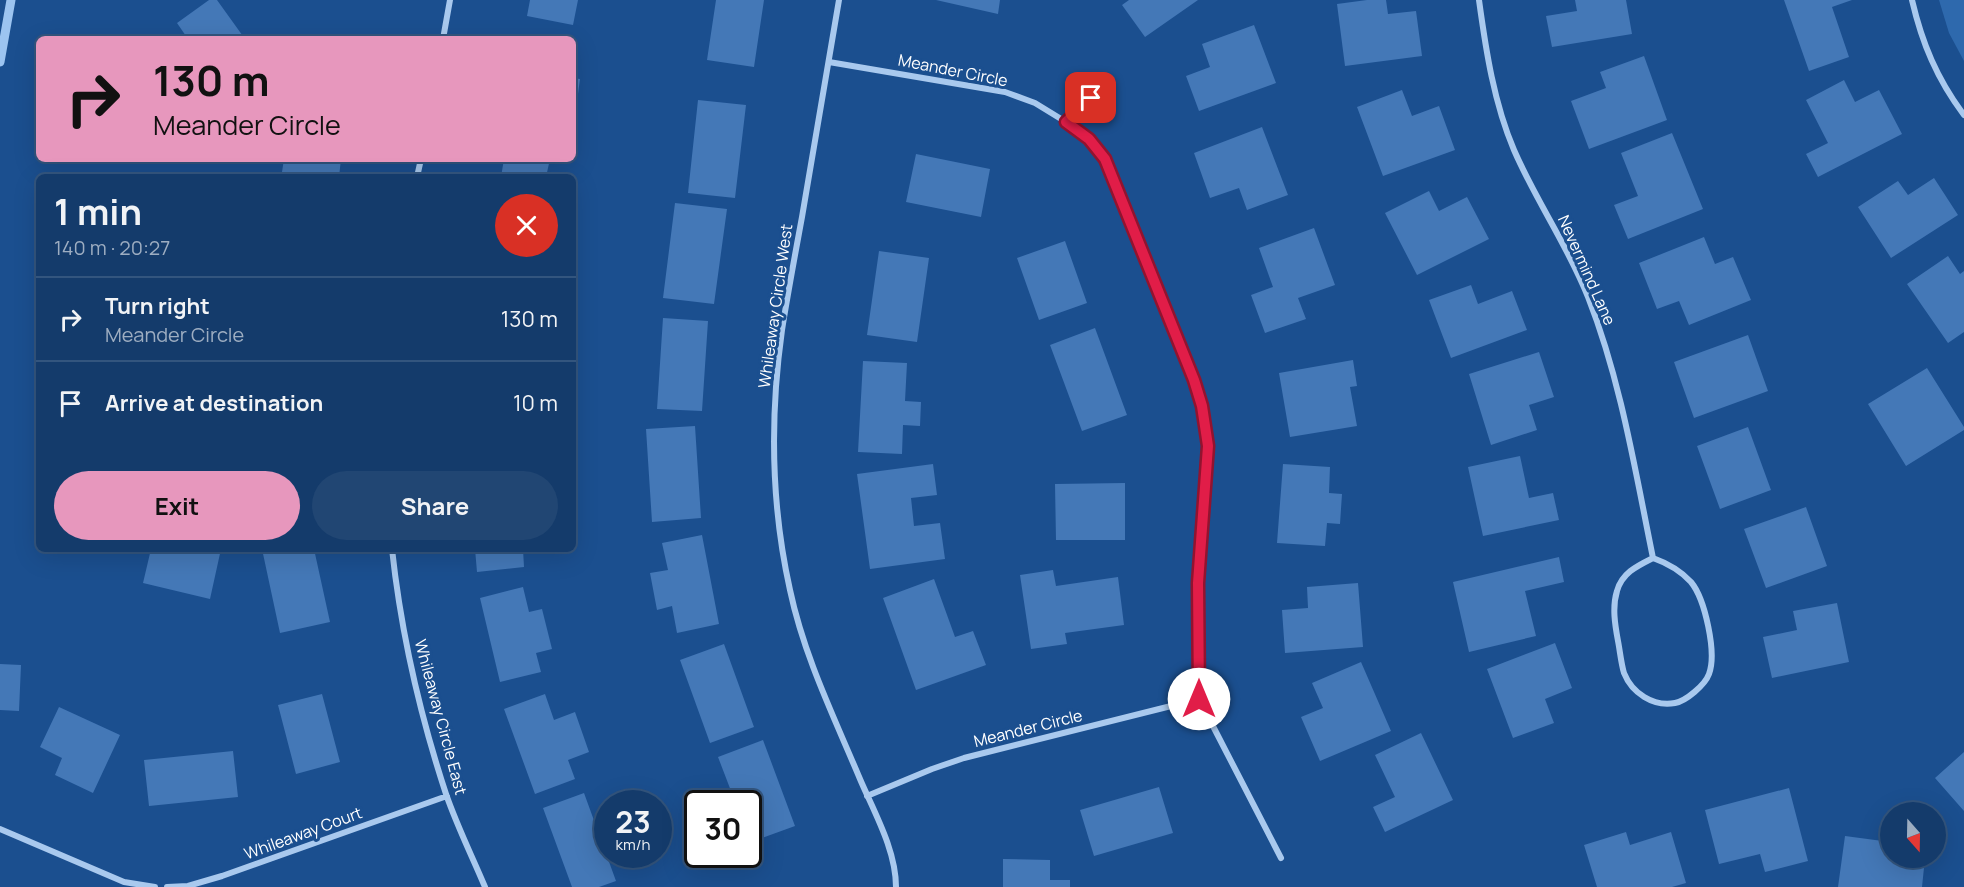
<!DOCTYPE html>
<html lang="en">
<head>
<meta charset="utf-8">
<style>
  :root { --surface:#143b6b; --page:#214673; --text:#f1f3f6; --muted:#9dadc1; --line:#33557e; --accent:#e797bd }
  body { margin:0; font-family:Manrope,sans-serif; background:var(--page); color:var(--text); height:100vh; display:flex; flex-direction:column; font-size:22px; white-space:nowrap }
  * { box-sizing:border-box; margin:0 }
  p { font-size:20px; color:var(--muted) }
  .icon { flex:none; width:33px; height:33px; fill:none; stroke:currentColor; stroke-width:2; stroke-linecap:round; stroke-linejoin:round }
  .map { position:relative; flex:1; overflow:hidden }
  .panel { position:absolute; left:36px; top:174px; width:540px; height:378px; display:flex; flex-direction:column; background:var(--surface); border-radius:9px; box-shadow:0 6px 24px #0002,0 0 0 2px var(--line) }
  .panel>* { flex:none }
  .guide { position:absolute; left:36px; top:36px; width:540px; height:126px; border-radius:9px; box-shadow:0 6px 24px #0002,0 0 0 2px var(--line); background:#e797bd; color:#111; overflow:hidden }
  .needle { width:39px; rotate:160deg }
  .fabs { position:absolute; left:1880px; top:802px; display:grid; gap:12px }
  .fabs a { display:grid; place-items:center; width:66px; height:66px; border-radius:50%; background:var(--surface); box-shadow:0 6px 24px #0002,0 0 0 2px var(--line); font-size:30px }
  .speed { position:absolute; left:594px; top:790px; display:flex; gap:12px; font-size:30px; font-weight:700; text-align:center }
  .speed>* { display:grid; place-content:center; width:78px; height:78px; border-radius:50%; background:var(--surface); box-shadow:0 6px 24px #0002,0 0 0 2px var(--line); line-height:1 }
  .speed small { font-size:15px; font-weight:400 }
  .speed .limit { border:3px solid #111; border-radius:9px; background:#fff; color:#111 }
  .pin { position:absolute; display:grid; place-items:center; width:51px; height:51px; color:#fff; margin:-26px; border-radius:12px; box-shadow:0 3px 9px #0006 }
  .me { position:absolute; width:66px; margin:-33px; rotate:0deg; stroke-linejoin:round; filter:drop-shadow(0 0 4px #0008) }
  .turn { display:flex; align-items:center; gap:21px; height:126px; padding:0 18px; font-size:27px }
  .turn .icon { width:78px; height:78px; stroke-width:2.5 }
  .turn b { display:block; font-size:42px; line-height:51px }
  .round { display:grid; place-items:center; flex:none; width:63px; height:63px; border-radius:32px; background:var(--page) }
  .head { display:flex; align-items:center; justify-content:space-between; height:102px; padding:0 18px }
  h1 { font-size:36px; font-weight:700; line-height:45px }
  .action { display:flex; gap:12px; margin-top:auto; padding:12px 18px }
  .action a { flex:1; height:69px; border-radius:36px; background:var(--accent); color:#111; font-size:24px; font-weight:700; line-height:69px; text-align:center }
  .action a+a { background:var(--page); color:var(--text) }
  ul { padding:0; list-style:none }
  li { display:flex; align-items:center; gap:18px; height:84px; padding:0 18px; border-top:2px solid var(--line) }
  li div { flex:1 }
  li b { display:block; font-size:22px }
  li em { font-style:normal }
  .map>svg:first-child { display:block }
  .green { fill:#2e69ad }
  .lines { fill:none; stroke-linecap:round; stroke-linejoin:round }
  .stream { stroke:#9cc4f0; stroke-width:9 }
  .building { fill:#4478b7 }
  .street { stroke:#a9c9ee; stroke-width:6 }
  .route-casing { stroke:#92132f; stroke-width:15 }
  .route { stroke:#e11d48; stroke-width:10 }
  .labels { text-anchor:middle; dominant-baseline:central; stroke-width:6; stroke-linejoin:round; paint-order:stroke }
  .street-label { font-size:16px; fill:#fff; stroke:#1b4f8f }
</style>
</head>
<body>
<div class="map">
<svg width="1964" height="887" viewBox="0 0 1964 887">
  <rect width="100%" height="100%" fill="#1b4f8f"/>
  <path class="green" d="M 1939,0 L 1964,0 L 1964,61 L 1949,33 Z"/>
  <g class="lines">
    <path class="stream" d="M 0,62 L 11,0"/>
  </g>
  <path class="building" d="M 209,0 L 217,0 L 245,39 L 188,39 L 177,23 Z
    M 530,0 L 578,0 L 573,25 L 527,16 Z
    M 716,0 L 764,0 L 754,67 L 707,60 Z
    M 936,0 L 1000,0 L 998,14 Z
    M 1129,0 L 1198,0 L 1145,37 L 1122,5 Z
    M 1367,0 L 1386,0 L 1388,14 L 1416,11 L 1422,56 L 1345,66 L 1337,4 Z
    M 1575,0 L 1626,0 L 1632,34 L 1552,47 L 1546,16 L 1577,11 Z
    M 1784,0 L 1852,0 L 1832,7 L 1849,57 L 1809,71 Z
    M 1254,25 L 1276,83 L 1199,111 L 1186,76 L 1210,67 L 1202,44 Z
    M 524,35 L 542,38 L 542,39 L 524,39 Z
    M 1644,56 L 1667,120 L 1589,149 L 1571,101 L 1606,88 L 1600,72 Z
    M 573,78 L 580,79 L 575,116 L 573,116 Z
    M 1844,80 L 1855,102 L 1879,90 L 1902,134 L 1818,177 L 1806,154 L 1828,143 L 1806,100 Z
    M 1402,90 L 1412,116 L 1439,106 L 1455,150 L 1383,176 L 1357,107 Z
    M 698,100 L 746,105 L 735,198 L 688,193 Z
    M 1262,127 L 1288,195 L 1247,210 L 1239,188 L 1210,198 L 1194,153 Z
    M 1672,133 L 1703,209 L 1628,239 L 1614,205 L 1638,196 L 1621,153 Z
    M 916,154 L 990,169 L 981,217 L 906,202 Z
    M 284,159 L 341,159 L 339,177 L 282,172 Z
    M 504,159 L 550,159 L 546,177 L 501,177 Z
    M 1934,178 L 1958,215 L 1891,258 L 1858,207 L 1898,181 L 1908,195 Z
    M 1429,191 L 1439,211 L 1467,197 L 1489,239 L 1417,275 L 1385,213 Z
    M 675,203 L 727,209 L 714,304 L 663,298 Z
    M 1314,228 L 1335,285 L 1298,298 L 1306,319 L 1265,333 L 1251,295 L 1273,287 L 1259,248 Z
    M 1704,237 L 1715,264 L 1733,257 L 1751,300 L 1689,325 L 1679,301 L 1657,309 L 1639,263 Z
    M 1065,241 L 1087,303 L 1039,320 L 1017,258 Z
    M 879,251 L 929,258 L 917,342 L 867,335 Z
    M 1948,256 L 1960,274 L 1964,271 L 1964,332 L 1948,343 L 1907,284 Z
    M 1471,285 L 1478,304 L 1512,291 L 1527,330 L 1451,358 L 1429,300 Z
    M 663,318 L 708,321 L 702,411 L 657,409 Z
    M 1095,328 L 1127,415 L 1082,431 L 1050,345 Z
    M 1748,335 L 1768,391 L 1694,418 L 1674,362 Z
    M 1539,352 L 1554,397 L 1529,405 L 1537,430 L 1491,445 L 1469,374 Z
    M 1353,360 L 1357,386 L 1350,387 L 1357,426 L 1290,437 L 1279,373 Z
    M 863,361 L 907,363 L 905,401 L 921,402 L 920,426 L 903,425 L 902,454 L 858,452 Z
    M 1927,368 L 1964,427 L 1964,430 L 1906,466 L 1868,404 Z
    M 695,426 L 701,518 L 652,522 L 646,429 Z
    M 1748,427 L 1771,490 L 1720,509 L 1697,446 Z
    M 1520,456 L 1529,498 L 1553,493 L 1559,520 L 1483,536 L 1468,467 Z
    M 933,464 L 937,495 L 911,498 L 914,526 L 940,523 L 945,559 L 870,569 L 857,474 Z
    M 1283,464 L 1330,467 L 1329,493 L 1342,494 L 1340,524 L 1327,523 L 1325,546 L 1277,543 Z
    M 1125,483 L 1125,540 L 1056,540 L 1055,484 Z
    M 1806,507 L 1827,566 L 1766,588 L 1744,529 Z
    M 702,535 L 719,624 L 677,633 L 672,606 L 657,610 L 650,573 L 668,570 L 662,543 Z
    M 151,549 L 221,549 L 210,599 L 143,583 Z
    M 262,549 L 314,549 L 330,622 L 280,633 Z
    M 475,549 L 523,549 L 524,567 L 477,572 Z
    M 1559,557 L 1564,582 L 1525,591 L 1536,636 L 1469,652 L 1453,582 Z
    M 1053,570 L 1056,586 L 1118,577 L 1124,625 L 1065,633 L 1067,644 L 1031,649 L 1020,575 Z
    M 934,579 L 955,637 L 973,631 L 986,665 L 916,690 L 883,598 Z
    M 1358,583 L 1363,647 L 1285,653 L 1282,610 L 1308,608 L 1307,587 Z
    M 523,587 L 529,612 L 542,609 L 552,649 L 536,653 L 541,672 L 500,682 L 480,598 Z
    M 1837,603 L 1849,662 L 1772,678 L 1763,637 L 1797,630 L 1793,611 Z
    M 1555,643 L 1572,688 L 1545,699 L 1554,723 L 1513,738 L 1487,669 Z
    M 724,644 L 754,727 L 710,743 L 680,660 Z
    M 1361,662 L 1391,731 L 1320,761 L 1301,717 L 1323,708 L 1312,683 Z
    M 0,664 L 21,665 L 19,711 L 0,710 Z
    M 322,694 L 340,762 L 296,774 L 278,705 Z
    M 545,694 L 554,720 L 575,712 L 589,752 L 568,760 L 575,779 L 535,794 L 504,709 Z
    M 59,707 L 120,735 L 93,793 L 55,775 L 62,758 L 40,747 Z
    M 1421,733 L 1453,800 L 1385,832 L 1373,807 L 1395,797 L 1375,755 Z
    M 763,740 L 795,826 L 748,843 L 748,804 L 736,804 L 718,757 Z
    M 233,751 L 238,797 L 149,806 L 144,760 Z
    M 1964,752 L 1964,811 L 1935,778 Z
    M 1159,787 L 1173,833 L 1094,856 L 1080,810 Z
    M 1789,788 L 1808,861 L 1765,872 L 1760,854 L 1719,864 L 1705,810 Z
    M 584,793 L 616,881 L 599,887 L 572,887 L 543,808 Z
    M 1626,832 L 1630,845 L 1671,832 L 1686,883 L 1672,887 L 1597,887 L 1584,845 Z
    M 1845,836 L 1890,842 L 1890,858 L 1925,858 L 1922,887 L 1838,887 Z
    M 1003,859 L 1050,860 L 1050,880 L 1070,880 L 1070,887 L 1003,887 Z"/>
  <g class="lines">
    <path class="street" d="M 839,0 C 827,72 814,145 802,217 C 795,255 788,292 782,330 C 770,416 771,505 790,590 C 804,656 834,717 860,779 C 874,812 896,850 896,887
      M 1479,0 C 1486,51 1494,103 1514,150 C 1536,201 1568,246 1588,297 C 1621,381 1635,470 1653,558
      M 1912,0 C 1922,43 1937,79 1964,115
      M 443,39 L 450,0
      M 829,62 L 1005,92 L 1035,103 L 1066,122 L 1089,139 L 1105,159 L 1194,380 L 1202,407 L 1207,446 L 1198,583 L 1199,699 L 1281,858
      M 1066,122 L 1091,98
      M 417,177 L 421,159
      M 392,549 C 401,632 420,715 446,794 C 457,826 472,856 485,887
      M 1653,558 C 1667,563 1680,570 1691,582 C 1705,599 1717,653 1709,674 C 1705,685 1686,701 1675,703 C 1653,707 1632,693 1624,673 C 1621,663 1620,651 1618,641 C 1615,625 1612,607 1617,591 C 1622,573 1637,566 1653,558 Z
      M 867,796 L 932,769 L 964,758 L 1199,699
      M 0,829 L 124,882 L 155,887
      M 167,887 L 188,886 L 222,876 L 447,796"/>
  </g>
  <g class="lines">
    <defs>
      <path id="route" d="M 1091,98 L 1066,122 L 1089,139 L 1105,159 L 1194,380 L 1202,406 L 1208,446 L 1198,583 L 1199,699"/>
    </defs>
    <use href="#route" class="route-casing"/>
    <use href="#route" class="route"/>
  </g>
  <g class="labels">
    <g class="street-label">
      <text transform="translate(953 70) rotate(11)">Meander Circle</text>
      <text transform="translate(1587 270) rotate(66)">Nevermind Lane</text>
      <text transform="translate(775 306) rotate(-82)">Whileaway Circle West</text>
      <text transform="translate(441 717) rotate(75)">Whileaway Circle East</text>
      <text transform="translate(1028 728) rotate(-14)">Meander Circle</text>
      <text transform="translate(303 833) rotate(-20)">Whileaway Court</text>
    </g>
  </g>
</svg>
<div class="fabs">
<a><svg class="needle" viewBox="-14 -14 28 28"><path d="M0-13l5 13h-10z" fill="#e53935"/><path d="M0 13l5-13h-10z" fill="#9dadc1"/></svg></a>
</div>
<div class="speed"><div>23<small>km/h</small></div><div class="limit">30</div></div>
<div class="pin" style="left:1091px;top:98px;background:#d93025"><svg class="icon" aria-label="arrive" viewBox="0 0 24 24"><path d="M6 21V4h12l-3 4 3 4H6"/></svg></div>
<svg class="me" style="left:1199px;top:699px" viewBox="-20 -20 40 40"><circle r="19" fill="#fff"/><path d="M0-13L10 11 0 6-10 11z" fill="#e11d48"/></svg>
<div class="guide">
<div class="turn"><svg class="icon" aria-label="right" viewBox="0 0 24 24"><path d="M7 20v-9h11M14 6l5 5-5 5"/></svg><div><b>130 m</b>Meander Circle</div></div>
</div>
<section class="panel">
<div class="head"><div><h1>1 min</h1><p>140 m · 20:27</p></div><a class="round" style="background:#d93025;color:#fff"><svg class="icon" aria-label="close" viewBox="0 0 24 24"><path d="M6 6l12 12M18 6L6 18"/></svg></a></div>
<ul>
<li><svg class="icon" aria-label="right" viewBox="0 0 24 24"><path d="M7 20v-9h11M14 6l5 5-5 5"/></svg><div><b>Turn right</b><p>Meander Circle</p></div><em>130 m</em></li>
<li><svg class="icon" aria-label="arrive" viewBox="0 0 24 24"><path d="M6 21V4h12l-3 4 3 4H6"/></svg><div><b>Arrive at destination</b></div><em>10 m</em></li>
</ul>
<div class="action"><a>Exit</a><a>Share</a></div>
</section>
</div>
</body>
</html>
